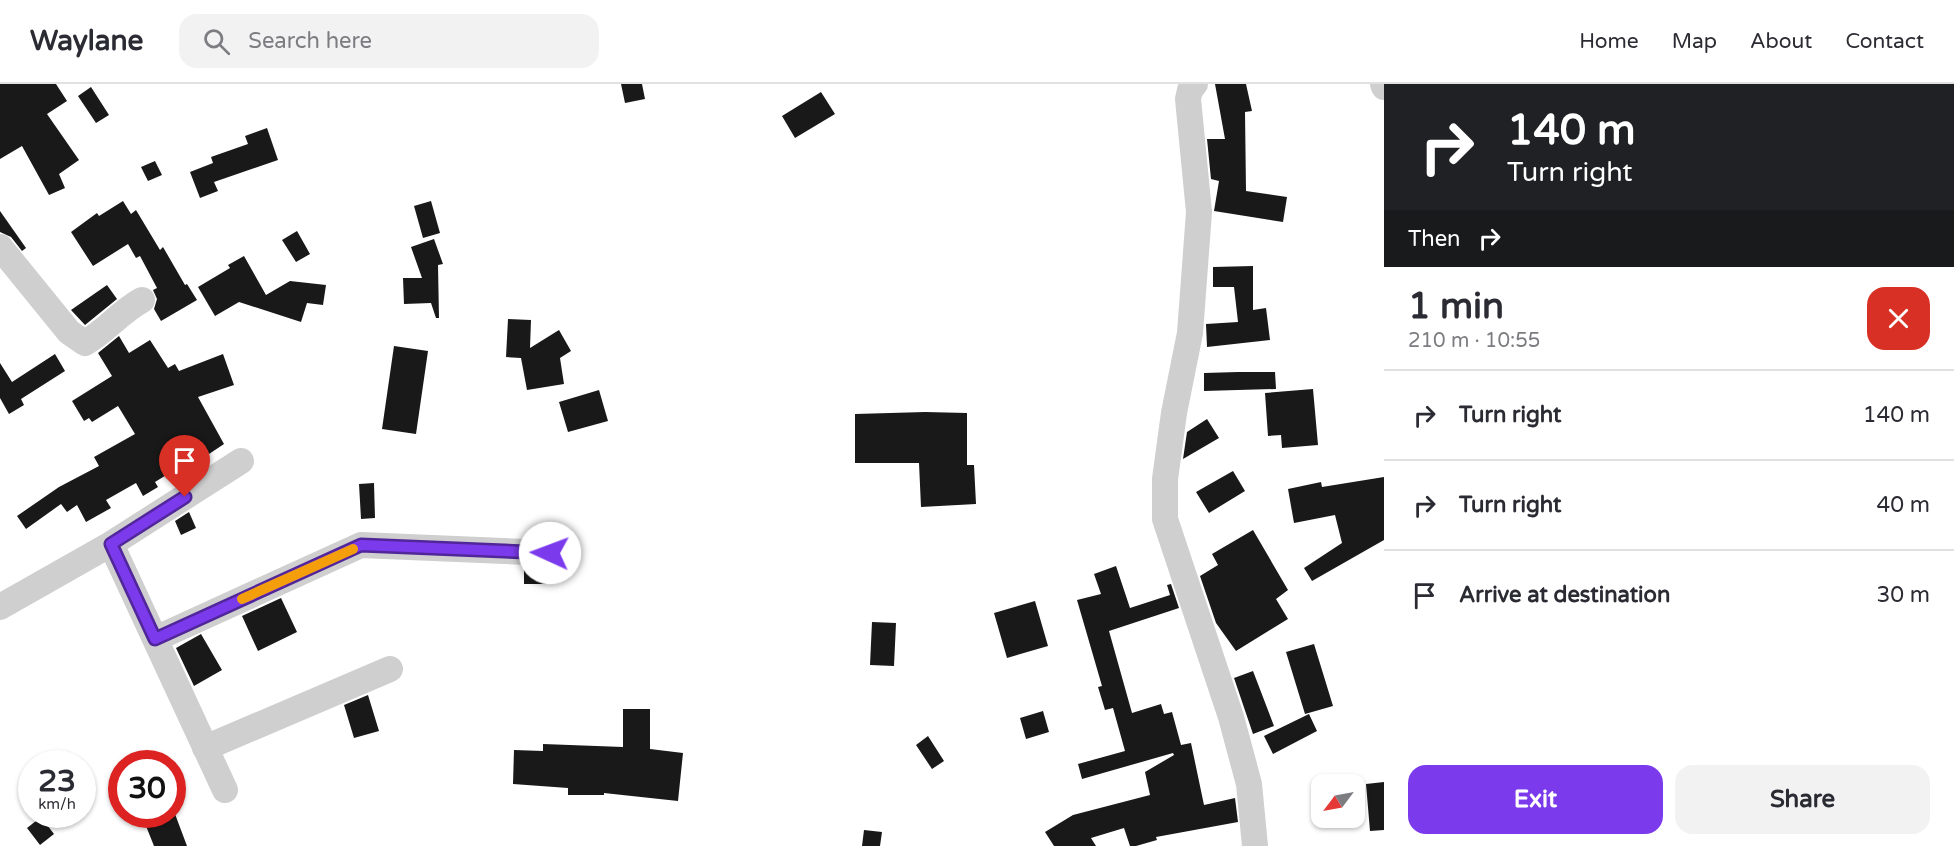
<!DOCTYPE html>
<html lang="en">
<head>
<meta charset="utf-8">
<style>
  :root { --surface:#fff; --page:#f2f2f3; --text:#2b2b33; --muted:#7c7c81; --line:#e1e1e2; --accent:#7c3aed }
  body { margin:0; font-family:"Varela Round",sans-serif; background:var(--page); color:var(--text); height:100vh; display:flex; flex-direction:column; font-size:22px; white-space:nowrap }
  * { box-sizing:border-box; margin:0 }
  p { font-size:20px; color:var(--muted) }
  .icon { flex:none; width:33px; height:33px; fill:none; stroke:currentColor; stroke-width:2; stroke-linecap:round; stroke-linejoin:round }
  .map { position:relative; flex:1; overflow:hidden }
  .details { display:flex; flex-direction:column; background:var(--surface); width:570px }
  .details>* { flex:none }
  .guide { background:#202124; color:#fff; overflow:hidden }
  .needle { width:39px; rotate:238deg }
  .controls { position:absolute; left:1311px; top:690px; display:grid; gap:12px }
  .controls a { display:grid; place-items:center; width:54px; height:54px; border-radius:12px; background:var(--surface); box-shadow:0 2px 4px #0004; font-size:30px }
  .speed { position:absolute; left:18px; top:666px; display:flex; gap:12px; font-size:30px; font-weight:700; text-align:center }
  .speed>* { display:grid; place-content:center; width:78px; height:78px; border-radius:50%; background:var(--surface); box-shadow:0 2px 4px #0004; line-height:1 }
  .speed small { font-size:15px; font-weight:400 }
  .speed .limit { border:9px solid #d22; background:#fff; color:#111 }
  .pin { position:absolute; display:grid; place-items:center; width:51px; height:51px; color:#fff; margin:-62px -26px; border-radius:50% 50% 50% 0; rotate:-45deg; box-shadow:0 0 6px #0007 }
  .pin .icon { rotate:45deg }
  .me { position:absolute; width:66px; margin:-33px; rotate:272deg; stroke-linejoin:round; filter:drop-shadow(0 0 4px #0008) }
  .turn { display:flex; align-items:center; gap:21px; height:126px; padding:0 24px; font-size:27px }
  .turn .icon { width:78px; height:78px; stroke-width:2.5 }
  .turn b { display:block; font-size:42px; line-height:51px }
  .then { display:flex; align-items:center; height:57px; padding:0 24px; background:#0003; gap:12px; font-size:22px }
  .round { display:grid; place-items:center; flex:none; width:63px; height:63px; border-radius:18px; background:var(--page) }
  .headline { display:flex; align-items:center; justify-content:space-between; height:102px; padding:0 24px }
  h1 { font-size:36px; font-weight:700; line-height:45px }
  .cta { display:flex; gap:12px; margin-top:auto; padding:12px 24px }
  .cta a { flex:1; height:69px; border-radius:18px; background:var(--accent); color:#fff; font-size:24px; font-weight:700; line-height:69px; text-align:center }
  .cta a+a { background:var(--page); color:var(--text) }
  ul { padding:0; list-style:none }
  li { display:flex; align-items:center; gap:18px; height:90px; padding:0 24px; border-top:2px solid var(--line) }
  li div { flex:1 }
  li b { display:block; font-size:22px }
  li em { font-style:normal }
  header { display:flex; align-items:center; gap:36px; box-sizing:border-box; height:84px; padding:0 30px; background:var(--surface); border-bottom:2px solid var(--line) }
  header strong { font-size:28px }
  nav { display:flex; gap:33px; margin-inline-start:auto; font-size:21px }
  .search { width:420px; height:54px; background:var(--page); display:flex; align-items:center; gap:15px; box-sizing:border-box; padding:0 21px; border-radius:18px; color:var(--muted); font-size:22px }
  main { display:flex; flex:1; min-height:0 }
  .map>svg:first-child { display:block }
  .building { fill:#191919 }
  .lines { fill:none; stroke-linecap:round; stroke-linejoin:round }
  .minor { stroke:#cfcfcf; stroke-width:26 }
  .route-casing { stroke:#51269a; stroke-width:15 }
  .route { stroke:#7c3aed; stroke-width:10 }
  .slow { stroke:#f59e0b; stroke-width:10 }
</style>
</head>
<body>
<header>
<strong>Waylane</strong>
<div class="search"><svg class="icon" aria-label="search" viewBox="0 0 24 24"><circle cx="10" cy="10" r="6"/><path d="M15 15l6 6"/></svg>Search here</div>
<nav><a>Home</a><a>Map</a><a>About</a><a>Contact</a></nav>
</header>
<main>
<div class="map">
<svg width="1384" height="762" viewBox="0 0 1384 762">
  <rect width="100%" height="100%" fill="#fff"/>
  <path class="building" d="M 0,0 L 56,0 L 67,17 L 47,30 L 79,76 L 59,90 L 65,104 L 49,111 L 22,62 L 0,75 Z
    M 621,0 L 642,0 L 645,15 L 625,19 Z
    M 1215,0 L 1246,0 L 1252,27 L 1245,28 L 1246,107 L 1287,113 L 1283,138 L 1214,127 L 1219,97 L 1211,95 L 1207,55 L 1225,55 Z
    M 91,3 L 109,31 L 96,39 L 78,12 Z
    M 821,8 L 835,30 L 795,54 L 782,32 Z
    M 267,44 L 278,76 L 214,98 L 218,107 L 200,114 L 190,88 L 213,79 L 211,73 L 248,60 L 245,52 Z
    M 155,77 L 162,91 L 148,97 L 141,83 Z
    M 123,117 L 131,130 L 136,126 L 160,166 L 163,163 L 185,201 L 187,200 L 197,216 L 161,237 L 154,225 L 157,215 L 153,206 L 157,204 L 140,172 L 136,174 L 128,160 L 93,182 L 71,148 L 97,129 L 99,132 Z
    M 431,117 L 440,149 L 423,154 L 414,122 Z
    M 0,127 L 26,164 L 22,167 L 11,153 L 0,148 Z
    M 297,147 L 310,170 L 296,178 L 282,156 Z
    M 434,155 L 443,180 L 438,181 L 439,234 L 436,234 L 431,219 L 404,220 L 403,194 L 422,194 L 411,163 Z
    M 244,172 L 266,211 L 290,197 L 326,201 L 323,221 L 307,219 L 301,238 L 239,218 L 215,232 L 198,203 L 230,184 L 228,181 Z
    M 1253,182 L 1253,226 L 1266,224 L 1270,256 L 1207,263 L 1206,240 L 1238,238 L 1234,203 L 1213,203 L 1213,183 Z
    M 107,201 L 117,215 L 85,241 L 71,226 Z
    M 508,235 L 531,236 L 530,264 L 559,246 L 571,267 L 560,274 L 564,300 L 527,306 L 521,274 L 506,273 Z
    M 119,252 L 129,269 L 150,256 L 168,284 L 175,280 L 179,287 L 223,270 L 234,301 L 198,313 L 224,360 L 209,370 L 207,366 L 155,398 L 158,403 L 143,412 L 136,399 L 106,416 L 111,424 L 86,438 L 77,421 L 67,428 L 61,420 L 26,445 L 17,432 L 59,403 L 99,382 L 94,373 L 135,350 L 118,322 L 92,338 L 89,334 L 84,337 L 72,317 L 112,292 L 98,269 Z
    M 394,262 L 428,267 L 416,350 L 382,345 Z
    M 55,270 L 65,287 L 21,315 L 24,321 L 9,330 L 0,314 L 0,279 L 12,298 Z
    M 1238,288 L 1275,288 L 1276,305 L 1204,307 L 1204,289 Z
    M 1313,305 L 1318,361 L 1282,364 L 1281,351 L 1268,352 L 1265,309 Z
    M 599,306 L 608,337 L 568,348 L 559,318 Z
    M 925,328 L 967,329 L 967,381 L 974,381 L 976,420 L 921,423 L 919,379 L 855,379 L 855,330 Z
    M 1207,335 L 1219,354 L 1183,375 L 1187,348 Z
    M 1233,387 L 1245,407 L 1209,429 L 1196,408 Z
    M 1384,393 L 1384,456 L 1312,497 L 1304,484 L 1342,459 L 1335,431 L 1294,439 L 1288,405 L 1321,398 L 1322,403 Z
    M 374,399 L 375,434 L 361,435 L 359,400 Z
    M 189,428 L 196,444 L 181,451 L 175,437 Z
    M 1253,446 L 1288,506 L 1276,515 L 1288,535 L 1236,567 L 1216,539 L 1200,492 L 1218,481 L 1212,470 Z
    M 1116,482 L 1130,524 L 1170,511 L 1167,501 L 1171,500 L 1179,524 L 1109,547 L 1132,629 L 1161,620 L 1164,630 L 1172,628 L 1181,661 L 1191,659 L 1204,721 L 1235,714 L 1238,738 L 1156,753 L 1157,756 L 1136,762 L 1130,762 L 1124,744 L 1091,754 L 1096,762 L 1054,762 L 1045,748 L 1073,731 L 1150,711 L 1145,688 L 1174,671 L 1173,669 L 1082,695 L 1078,680 L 1125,667 L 1113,624 L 1105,626 L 1098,603 L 1102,602 L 1077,516 L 1101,510 L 1094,490 Z
    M 524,483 L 546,484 L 546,500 L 524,500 Z
    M 281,514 L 297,548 L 258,567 L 242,532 Z
    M 1035,517 L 1048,562 L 1007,574 L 994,529 Z
    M 872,538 L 896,539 L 894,582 L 870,581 Z
    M 201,550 L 222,586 L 194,602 L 176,564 Z
    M 1314,560 L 1333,622 L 1305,630 L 1286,568 Z
    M 1253,587 L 1274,642 L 1253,650 L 1234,594 Z
    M 368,611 L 379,647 L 354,654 L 344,621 Z
    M 623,625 L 650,625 L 650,665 L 683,669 L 678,717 L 604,709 L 604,711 L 568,711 L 568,704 L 513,700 L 514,666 L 543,667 L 543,660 L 623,663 Z
    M 1043,627 L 1049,648 L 1026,655 L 1020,634 Z
    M 1309,630 L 1317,647 L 1273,670 L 1264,652 Z
    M 928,652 L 944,677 L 932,685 L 916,661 Z
    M 1384,698 L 1384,746 L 1370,747 L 1366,700 Z
    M 160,730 L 175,730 L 187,762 L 154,762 L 144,737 Z
    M 41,733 L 54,750 L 40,761 L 27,744 Z
    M 864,746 L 882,748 L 880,762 L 862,762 Z"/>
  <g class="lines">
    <path class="minor" d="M 1195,0 L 1190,6 L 1188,15 L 1199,128 L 1190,249 L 1174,329 L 1165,395 L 1165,435 L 1231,633 L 1249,700 L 1255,762
      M 1383,0 L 1384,3
      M 0,163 L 69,248 L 85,259 C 106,247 120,228 142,216
      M 111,460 L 225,706
      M 0,523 L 111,460 L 241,377
      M 155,555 L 361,461 L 550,469
      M 205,664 L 390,585"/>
  </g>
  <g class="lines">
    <defs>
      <path id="route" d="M 185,413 L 111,460 L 155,555 L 361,461 L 550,469"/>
    </defs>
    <use href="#route" class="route-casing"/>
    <use href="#route" class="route"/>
    <path class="slow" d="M 242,515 L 353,465"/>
  </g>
</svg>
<div class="controls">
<a><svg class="needle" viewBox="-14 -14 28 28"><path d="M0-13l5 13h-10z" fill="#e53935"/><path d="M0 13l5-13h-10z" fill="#7c7c81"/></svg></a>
</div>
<div class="speed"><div>23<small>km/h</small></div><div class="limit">30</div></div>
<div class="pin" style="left:185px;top:413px;background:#d93025"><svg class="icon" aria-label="arrive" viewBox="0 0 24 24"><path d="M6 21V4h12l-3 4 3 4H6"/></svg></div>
<svg class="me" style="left:550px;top:469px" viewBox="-20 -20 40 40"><circle r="19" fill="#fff"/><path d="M0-13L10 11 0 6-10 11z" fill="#7c3aed"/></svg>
</div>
<section class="details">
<div class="guide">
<div class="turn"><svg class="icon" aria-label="right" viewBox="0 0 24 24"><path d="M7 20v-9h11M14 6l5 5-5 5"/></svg><div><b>140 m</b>Turn right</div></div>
<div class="then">Then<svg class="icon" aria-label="right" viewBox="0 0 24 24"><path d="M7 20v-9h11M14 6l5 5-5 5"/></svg></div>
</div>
<div class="headline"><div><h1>1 min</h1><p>210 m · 10:55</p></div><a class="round" style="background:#d93025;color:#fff"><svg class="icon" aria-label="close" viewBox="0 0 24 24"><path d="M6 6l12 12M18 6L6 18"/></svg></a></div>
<ul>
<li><svg class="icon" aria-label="right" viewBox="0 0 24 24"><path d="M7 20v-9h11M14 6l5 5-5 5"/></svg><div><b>Turn right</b></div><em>140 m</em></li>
<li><svg class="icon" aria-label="right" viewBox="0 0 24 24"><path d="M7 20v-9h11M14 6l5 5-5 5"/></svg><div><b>Turn right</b></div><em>40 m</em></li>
<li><svg class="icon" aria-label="arrive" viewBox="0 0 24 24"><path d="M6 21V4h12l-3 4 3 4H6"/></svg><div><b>Arrive at destination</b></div><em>30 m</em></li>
</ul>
<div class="cta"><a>Exit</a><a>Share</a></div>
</section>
</main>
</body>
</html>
